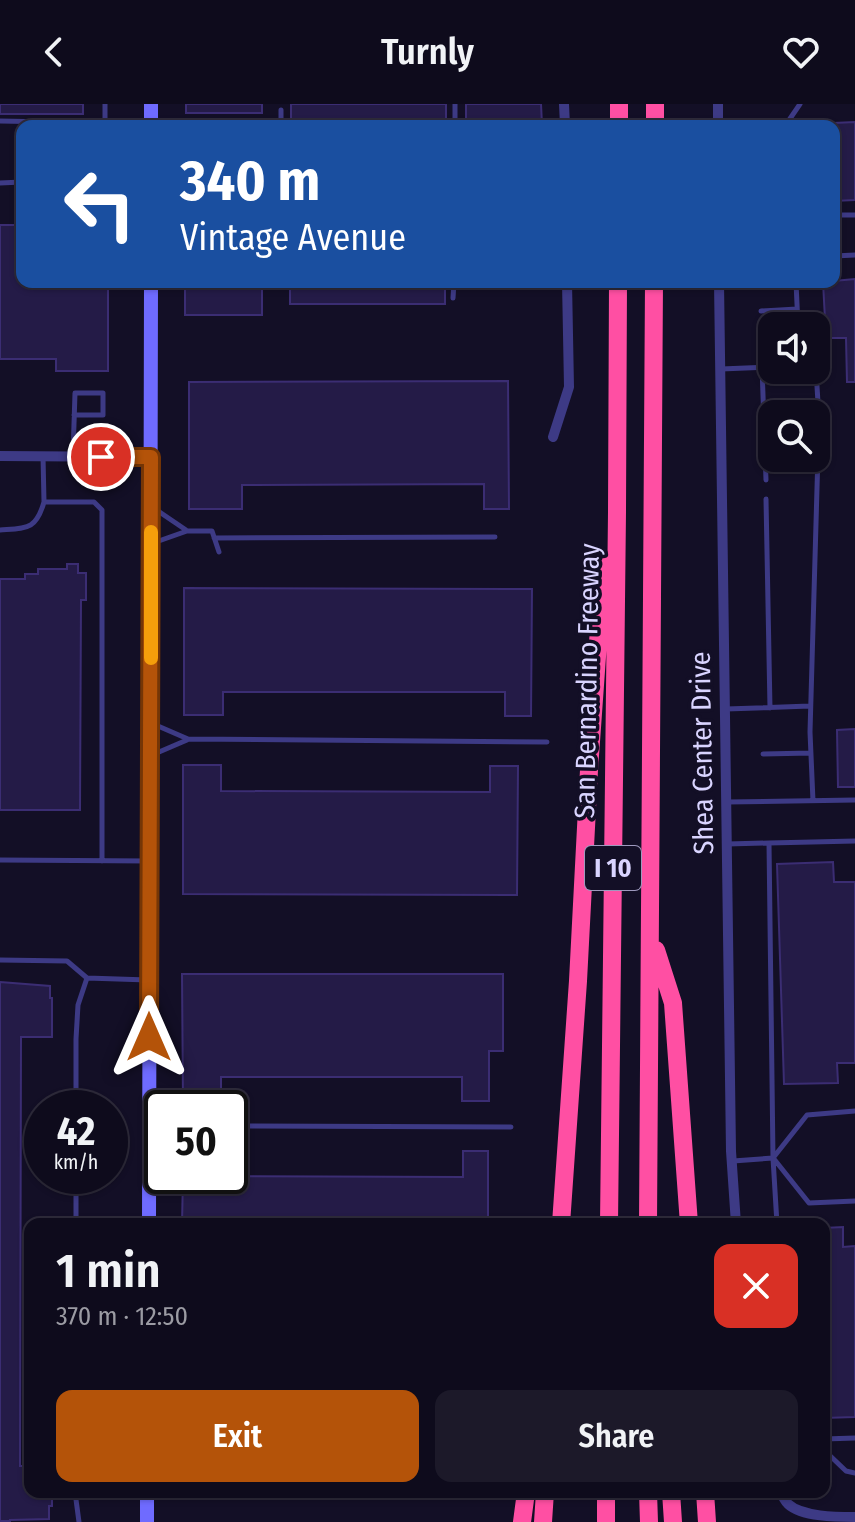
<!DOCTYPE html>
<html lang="en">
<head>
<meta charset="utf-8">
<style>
  :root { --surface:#0e0b1c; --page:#1c1929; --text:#f1f3f6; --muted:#9b9ba3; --line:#2e2b3b; --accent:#b45309 }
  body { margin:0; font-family:"Fira Sans Condensed",sans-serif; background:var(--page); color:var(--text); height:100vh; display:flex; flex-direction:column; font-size:30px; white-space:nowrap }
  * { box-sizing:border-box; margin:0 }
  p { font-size:26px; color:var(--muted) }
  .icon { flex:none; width:44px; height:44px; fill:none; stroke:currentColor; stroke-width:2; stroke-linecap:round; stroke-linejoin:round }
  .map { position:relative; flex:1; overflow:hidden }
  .panel { position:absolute; left:24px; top:1114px; width:806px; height:280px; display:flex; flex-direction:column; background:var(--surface); border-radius:16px; box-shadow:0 2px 6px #0004,0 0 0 2px var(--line) }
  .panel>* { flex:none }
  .guide { position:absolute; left:16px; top:16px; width:824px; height:168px; border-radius:16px; box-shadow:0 2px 6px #0004,0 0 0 2px var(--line); background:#1a4fa0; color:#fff; overflow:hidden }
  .controls { position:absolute; left:758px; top:208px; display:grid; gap:16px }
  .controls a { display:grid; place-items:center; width:72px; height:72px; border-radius:16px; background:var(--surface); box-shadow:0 2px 6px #0004,0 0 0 2px var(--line); font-size:40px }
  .speed { position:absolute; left:24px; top:986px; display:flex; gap:16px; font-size:40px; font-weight:700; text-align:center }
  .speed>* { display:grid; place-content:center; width:104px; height:104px; border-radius:50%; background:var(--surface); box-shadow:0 2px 6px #0004,0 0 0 2px var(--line); line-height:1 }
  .speed small { font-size:20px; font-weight:400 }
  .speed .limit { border:4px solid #111; border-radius:12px; background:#fff; color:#111 }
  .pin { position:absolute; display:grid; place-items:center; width:68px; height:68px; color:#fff; margin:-34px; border:4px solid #fff; border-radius:50%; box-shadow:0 2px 8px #0007 }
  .me { position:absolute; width:88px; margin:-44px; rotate:0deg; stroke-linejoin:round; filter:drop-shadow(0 0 6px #0008) }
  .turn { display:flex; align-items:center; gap:28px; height:168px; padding:0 32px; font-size:36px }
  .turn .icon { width:104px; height:104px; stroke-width:2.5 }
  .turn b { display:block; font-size:56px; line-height:68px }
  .round { display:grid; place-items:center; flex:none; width:84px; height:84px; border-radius:16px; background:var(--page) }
  .summary { display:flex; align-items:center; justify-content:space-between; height:136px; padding:0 32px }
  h1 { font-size:48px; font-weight:600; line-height:60px }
  .action { display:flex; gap:16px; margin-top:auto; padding:16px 32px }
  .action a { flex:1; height:92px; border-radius:16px; background:var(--accent); color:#fff; font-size:32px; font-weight:600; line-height:92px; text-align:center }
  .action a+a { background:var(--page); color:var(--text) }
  header { display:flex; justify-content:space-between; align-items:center; height:104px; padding:0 32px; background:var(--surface); font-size:36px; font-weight:600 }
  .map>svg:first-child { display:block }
  .building { fill:#241b47; stroke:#3b2d73; stroke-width:2 }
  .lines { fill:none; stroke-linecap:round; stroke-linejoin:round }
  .lane { stroke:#3d3a85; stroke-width:5 }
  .street { stroke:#3d3a85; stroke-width:10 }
  .secondary { stroke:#6f6bff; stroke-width:14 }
  .highway { stroke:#ff4fa3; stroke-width:18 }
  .route-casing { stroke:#753606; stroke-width:20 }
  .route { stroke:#b45309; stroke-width:14 }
  .slow { stroke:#f59e0b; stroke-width:14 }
  .labels { text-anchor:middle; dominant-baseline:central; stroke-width:7; stroke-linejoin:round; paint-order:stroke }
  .shield { fill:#130f26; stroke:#9e99be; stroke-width:2 }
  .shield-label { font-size:26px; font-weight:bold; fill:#d9d4ff }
  .street-label { font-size:28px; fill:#d9d4ff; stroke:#130f26 }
</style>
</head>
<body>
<header><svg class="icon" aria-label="back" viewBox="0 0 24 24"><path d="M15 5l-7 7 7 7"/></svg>Turnly<svg class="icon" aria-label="heart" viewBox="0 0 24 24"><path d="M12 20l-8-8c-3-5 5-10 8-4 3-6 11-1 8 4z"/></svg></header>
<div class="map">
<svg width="855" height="1418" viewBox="0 0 855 1418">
  <rect width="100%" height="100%" fill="#130f26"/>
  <path class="building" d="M 0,0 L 83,0 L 83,10 L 0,10 Z
    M 186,0 L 262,0 L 262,9 L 186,9 Z
    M 291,0 L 446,0 L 446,20 L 291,20 Z
    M 466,0 L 541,0 L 542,21 L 466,21 Z
    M 855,18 L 855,96 L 834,97 L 834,19 Z
    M 0,121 L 22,121 L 22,178 L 108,178 L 108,267 L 56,267 L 56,255 L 0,255 Z
    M 855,175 L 855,278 L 847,278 L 846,234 L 826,234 L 823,178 Z
    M 185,178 L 262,178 L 262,211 L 185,211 Z
    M 290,178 L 445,178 L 445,200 L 290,200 Z
    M 508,277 L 509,405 L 484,405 L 484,380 L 242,381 L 242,405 L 189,405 L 189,278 Z
    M 67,460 L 78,460 L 78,469 L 86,469 L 86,496 L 81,496 L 80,706 L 0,706 L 0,475 L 25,475 L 25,470 L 38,470 L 38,465 L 67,465 Z
    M 184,484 L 532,485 L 531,612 L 505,612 L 505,588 L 223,588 L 223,611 L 184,611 Z
    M 855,625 L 855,683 L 838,683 L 837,626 Z
    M 183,661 L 221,661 L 221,687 L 490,688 L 490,662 L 518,662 L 517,791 L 183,790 Z
    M 833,758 L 834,778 L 855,778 L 855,959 L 837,959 L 838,979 L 784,980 L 777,760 Z
    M 182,870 L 503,870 L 503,947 L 489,947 L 489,997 L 462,997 L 462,973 L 221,973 L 221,998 L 183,998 Z
    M 0,878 L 50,882 L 50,894 L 52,894 L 52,933 L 21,933 L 20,1362 L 30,1362 L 30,1388 L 52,1388 L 52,1402 L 49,1402 L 49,1415 L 10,1416 L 10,1417 L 0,1417 Z
    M 463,1047 L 488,1047 L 488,1120 L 182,1120 L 183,1072 L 463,1073 Z
    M 843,1123 L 843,1143 L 855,1142 L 855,1313 L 824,1314 L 824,1124 Z"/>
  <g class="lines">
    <path class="lane" d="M 0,17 L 105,19 L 105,0
      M 281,22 L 281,6
      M 455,22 L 455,0
      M 785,22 L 800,0
      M 0,79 L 22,78
      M 834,111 L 855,111
      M 834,152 L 855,151
      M 796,178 L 798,222
      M 453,194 L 454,178
      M 761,207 L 797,205
      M 762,263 L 766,376
      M 721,265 L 772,263
      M 73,351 L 75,289 L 103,289 L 103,311 L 74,311
      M 43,352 L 44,398 L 94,398 L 102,406 L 102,757
      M 766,395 L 770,604
      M 155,405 L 186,426
      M 0,426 C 27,424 36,426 44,398
      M 214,434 L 495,433
      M 153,439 L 187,427 L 212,427 L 219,448
      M 726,605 L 810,602
      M 151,619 L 188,635 L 547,638
      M 763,650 L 811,649
      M 152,651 L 187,636
      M 813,697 L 810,628 L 819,315 L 816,266
      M 727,698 L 855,696
      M 769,739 L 855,737
      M 727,740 L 769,739 L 773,1054 L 777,1120
      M 0,756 L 149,757
      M 0,856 L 67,857 L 87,874 L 148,876
      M 152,993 L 162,1004
      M 76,1004 L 76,935 L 78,901 L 87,874
      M 230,1022 L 511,1023
      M 150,1035 L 162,1031
      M 774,1055 L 809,1099 L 855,1097
      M 733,1057 L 773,1054 L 807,1011 L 855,1007
      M 76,1120 L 76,1072
      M 824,1335 L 855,1334
      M 824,1346 L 846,1367 L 855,1369
      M 75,1388 L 79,1418"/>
    <path class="street" d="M 564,0 L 565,22
      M 718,22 L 718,0
      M 719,178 L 731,1047 L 736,1120
      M 553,333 L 569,283 L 567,178
      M 0,352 L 151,353
      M 781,1388 C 782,1391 785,1397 788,1400 C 802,1413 837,1413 855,1413"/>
    <path class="secondary" d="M 151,0 L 151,22
      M 149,1120 L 151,178
      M 147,1418 L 147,1388"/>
    <path class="highway" d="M 619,22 L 619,0
      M 655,22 L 655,0
      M 656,846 L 673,899 L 689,1120
      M 561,1120 L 578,877 L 589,666 L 601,496 L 608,458
      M 609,1120 L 617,408 L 618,178
      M 648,1120 L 654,178
      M 648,1388 L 649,1418
      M 671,1388 L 673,1418
      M 705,1388 L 707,1418
      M 522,1418 L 526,1388
      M 543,1418 L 545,1388
      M 606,1418 L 606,1388"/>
  </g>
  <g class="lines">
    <defs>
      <path id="route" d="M 101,353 L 151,353 L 149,933"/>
    </defs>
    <use href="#route" class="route-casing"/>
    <use href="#route" class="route"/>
    <path class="slow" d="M 151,428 L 151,554"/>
  </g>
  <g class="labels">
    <rect class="shield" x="585" y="742" width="56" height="44" rx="6"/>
    <g class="shield-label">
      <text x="613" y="764">I 10</text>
    </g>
    <g class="street-label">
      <text transform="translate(587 577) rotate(-89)">San Bernardino Freeway</text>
      <text transform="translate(702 649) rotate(-91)">Shea Center Drive</text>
    </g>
  </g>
</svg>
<div class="controls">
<a><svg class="icon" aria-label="sound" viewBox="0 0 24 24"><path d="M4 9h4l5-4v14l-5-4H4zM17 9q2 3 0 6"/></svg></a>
<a><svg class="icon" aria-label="search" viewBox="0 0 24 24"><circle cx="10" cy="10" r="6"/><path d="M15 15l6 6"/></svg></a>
</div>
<div class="speed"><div>42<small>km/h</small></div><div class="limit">50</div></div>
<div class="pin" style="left:101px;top:353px;background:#d93025"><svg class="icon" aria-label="arrive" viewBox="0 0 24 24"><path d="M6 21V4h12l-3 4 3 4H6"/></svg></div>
<svg class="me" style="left:149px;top:933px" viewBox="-20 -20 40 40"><path d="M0-17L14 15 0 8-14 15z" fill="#b45309" stroke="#fff" stroke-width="4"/></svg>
<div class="guide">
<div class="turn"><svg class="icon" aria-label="left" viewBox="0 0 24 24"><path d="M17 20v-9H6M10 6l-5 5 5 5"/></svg><div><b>340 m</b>Vintage Avenue</div></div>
</div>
<section class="panel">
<div class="summary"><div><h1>1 min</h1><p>370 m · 12:50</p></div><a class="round" style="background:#d93025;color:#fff"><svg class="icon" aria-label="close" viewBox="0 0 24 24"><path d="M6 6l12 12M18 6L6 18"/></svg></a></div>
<div class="action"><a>Exit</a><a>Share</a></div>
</section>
</div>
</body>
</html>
